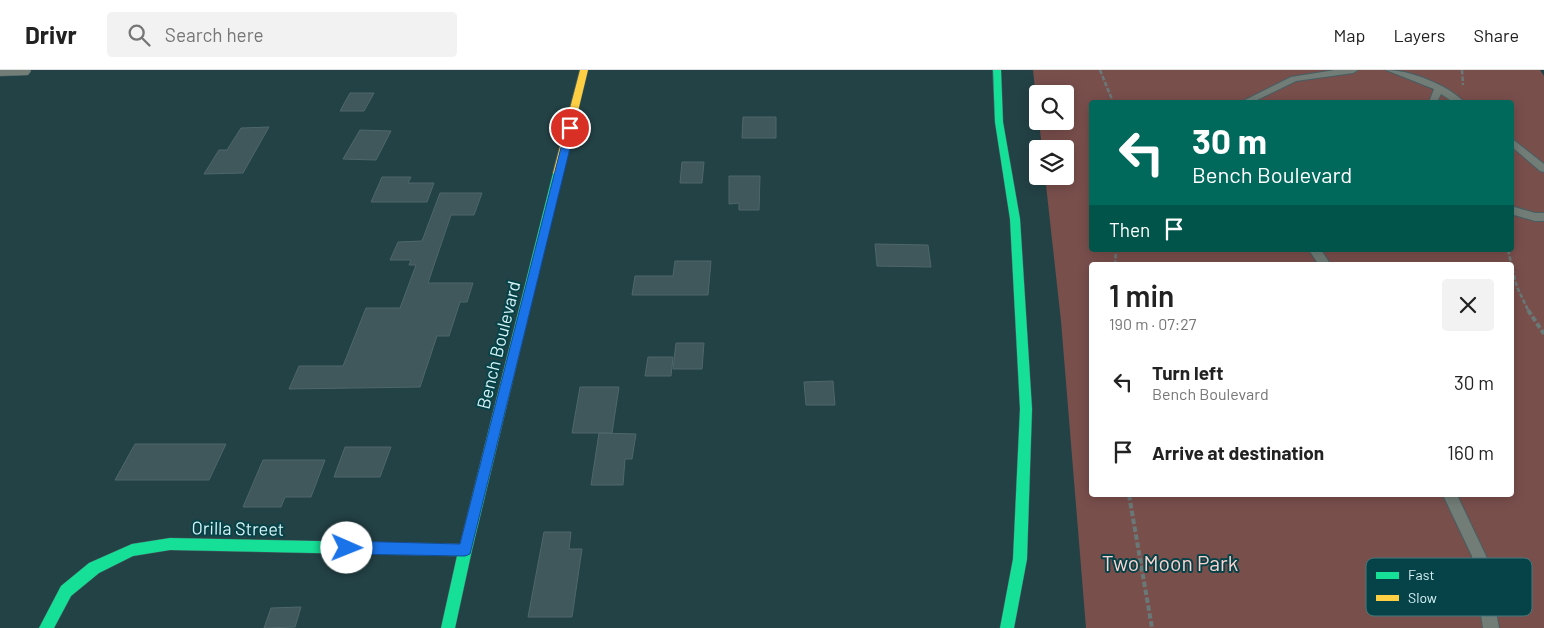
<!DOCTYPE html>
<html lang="en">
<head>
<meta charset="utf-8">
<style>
  :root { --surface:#fff; --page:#f2f2f2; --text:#222; --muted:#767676; --line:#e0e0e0 }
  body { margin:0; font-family:Barlow,sans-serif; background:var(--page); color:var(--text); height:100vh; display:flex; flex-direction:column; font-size:19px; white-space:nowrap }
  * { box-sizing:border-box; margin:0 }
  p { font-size:16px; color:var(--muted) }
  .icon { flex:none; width:28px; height:28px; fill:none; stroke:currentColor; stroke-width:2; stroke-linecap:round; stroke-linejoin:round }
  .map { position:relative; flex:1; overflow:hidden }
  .panel { position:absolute; left:1089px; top:192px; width:425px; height:235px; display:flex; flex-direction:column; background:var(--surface); border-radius:5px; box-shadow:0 2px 12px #0003 }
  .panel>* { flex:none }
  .top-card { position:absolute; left:1089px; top:30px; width:425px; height:152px; border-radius:5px; box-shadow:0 2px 12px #0003; background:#00695c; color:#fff; overflow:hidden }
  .buttons { position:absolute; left:1029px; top:15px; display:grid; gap:10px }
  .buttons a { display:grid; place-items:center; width:45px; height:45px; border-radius:5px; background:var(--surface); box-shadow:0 2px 12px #0003; font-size:25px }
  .pin { position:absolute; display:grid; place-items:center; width:42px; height:42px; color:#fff; margin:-21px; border:2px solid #fff; border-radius:50%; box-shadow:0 1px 5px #0007 }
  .me { position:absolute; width:55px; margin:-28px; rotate:91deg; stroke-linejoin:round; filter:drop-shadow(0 0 4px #0008) }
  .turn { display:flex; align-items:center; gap:18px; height:105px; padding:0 20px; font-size:22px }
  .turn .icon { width:65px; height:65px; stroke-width:2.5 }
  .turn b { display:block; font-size:35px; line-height:42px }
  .then { display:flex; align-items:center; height:48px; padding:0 20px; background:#0003; gap:10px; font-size:19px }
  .round { display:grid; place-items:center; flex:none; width:52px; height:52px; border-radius:5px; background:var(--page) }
  .headline { display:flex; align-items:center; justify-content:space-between; height:85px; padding:0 20px }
  h1 { font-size:30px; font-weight:600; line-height:38px }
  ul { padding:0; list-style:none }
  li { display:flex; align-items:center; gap:15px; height:70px; padding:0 20px }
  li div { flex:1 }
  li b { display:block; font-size:19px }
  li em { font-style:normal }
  header { display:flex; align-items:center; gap:30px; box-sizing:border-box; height:70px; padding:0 25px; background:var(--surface); border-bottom:1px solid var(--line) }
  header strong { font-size:24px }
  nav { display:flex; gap:28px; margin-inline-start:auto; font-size:18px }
  .search { width:350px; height:45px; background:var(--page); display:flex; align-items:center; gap:12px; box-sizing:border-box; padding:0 18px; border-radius:5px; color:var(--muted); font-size:19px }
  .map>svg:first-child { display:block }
  .green { fill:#794f4c; fill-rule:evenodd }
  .building { fill:#40585b; stroke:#4e676a }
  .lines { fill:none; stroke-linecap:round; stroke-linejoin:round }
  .lane-casing { stroke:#465f63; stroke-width:2 }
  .street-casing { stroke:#465f63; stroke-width:1 }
  .fast-casing { stroke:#465f63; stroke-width:1 }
  .slow-casing { stroke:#465f63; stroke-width:1 }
  .path-far1 { stroke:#697977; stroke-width:2.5; stroke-dasharray:4.5 2; stroke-linecap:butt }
  .path { stroke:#697977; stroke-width:4; stroke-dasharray:5.5 2.5; stroke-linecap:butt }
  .lane { fill:#727d77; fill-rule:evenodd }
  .street { fill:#727d77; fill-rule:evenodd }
  .fast { fill:#16e098; fill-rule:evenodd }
  .slow { fill:#ffcf43; fill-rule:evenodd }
  .route { fill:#1a73e8; stroke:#114b97 }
  .labels { text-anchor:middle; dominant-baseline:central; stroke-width:4; stroke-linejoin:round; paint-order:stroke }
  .street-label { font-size:18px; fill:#d7f2f5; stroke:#054349 }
  .near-park-label { font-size:21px; fill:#fcd3cf; stroke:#054349 }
  .key { fill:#054349; stroke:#44787d; stroke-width:1 }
  .key-label { font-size:14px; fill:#d7f2f5 }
</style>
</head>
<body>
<header>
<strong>Drivr</strong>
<div class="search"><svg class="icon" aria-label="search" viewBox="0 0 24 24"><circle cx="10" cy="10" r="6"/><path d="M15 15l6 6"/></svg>Search here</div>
<nav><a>Map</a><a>Layers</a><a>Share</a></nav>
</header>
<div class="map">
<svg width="1544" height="558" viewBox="0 0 1544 558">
  <rect width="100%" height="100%" fill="#234246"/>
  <path class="green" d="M 1033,0 L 1540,0 L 1544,6 L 1544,558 L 1086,558 L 1061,251 L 1045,106 L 1065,106 L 1065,79 L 1042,79 L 1039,51 L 1065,51 L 1065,24 L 1038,24 L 1037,38 ZM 1091,32 L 1511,32 L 1511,180 L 1091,180 ZM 1091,195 L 1511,195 L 1511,425 L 1091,425 Z"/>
  <path class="building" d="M 350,23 L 374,23 L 364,41 L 340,41 Z
    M 743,47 L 776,47 L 776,68 L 742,68 Z
    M 269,57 L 243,103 L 204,104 L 219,80 L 227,80 L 241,58 Z
    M 360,60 L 391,61 L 376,90 L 343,89 Z
    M 682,92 L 704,92 L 702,113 L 680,113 Z
    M 729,106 L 760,106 L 759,140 L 739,140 L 739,133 L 729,134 Z
    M 382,107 L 411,107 L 408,113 L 434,113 L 427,132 L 371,132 Z
    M 440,123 L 482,123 L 474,145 L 451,145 L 428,213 L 473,213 L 467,232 L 460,232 L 449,266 L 437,266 L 420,317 L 289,319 L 299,296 L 343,296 L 366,238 L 400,238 L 416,195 L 409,195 L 411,190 L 390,190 L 398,172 L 422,171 Z
    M 875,174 L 928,175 L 931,197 L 877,196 Z
    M 675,191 L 711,191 L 708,225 L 632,225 L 635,206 L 673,206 Z
    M 676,273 L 704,273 L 702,299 L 673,299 Z
    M 648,287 L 673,287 L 671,306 L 645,306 Z
    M 833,311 L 835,335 L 806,335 L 804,312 Z
    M 580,317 L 619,317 L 612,363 L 572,363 Z
    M 599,363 L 636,364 L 632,389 L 625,389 L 623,415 L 591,415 Z
    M 135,374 L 226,374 L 209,410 L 115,410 Z
    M 345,377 L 391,377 L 380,407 L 334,407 Z
    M 263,390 L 325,390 L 311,427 L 285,427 L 281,437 L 243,437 Z
    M 544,462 L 571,462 L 569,479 L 582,479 L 572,547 L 528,547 Z
    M 301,537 L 295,557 L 264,558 L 271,538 Z"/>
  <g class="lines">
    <defs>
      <path id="lane" d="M 1335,0 L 1358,0 L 1353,3 L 1296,11 L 1253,32 L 1241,32 L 1291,7 Z
        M 1386,0 C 1410,0 1448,15 1464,32 L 1453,32 L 1441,24 L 1437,32 L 1429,32 L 1434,19 Z
        M 1511,68 L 1544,94 L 1544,102 L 1540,101 L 1511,76 Z
        M 1511,136 L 1535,143 L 1544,143 L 1544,151 L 1535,151 L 1511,144 Z
        M 1309,180 L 1321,180 L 1331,195 L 1319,195 Z
        M 1443,425 L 1457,425 L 1486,486 L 1499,558 L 1483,558 L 1472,486 Z"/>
      <path id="street" d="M 0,0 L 30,0 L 31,1 L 28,5 L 0,6 Z"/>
      <path id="fast" d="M 993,0 L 1001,0 L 1003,52 L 1020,149 L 1032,339 L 1027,489 L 1014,558 L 1000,558 L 1013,489 L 1020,339 L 1010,149 L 995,52 Z
        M 558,100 L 563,103 L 472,480 L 455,558 L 441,558 L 457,486 L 170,480 L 133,486 L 99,503 L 71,526 L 54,558 L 39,558 L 61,516 L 89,493 L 132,474 L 170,468 L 460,474 L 553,103 Z"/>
      <path id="slow" d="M 580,0 L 588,0 L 563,103 L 558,106 L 553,103 Z"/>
    </defs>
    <use href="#lane" class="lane-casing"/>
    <use href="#street" class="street-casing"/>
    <use href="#fast" class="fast-casing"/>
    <use href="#slow" class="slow-casing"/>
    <path class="path-far1" d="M 1100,0 L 1113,32
      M 1462,0 L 1463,15
      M 1508,180 L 1517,217 L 1529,242
      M 1115,195 L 1116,180"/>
    <path class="path" d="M 1528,240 L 1544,264
      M 1129,425 L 1152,558"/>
    <use href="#lane" class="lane"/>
    <use href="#street" class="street"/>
    <use href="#fast" class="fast"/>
    <use href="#slow" class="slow"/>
  </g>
  <path class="route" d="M 570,55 L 575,58 L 470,484 L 465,486 L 347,484 L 342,482 L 340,478 L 342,473 L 347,471 L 460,474 L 566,58 Z"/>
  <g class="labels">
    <g class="street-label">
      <text transform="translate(498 275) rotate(-76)">Bench Boulevard</text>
      <text transform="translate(238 458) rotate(1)">Orilla Street</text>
    </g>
    <g class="near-park-label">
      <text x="1170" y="492">Two Moon Park</text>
    </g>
  </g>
  <rect x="1366" y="488" width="166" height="58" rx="8" class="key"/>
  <rect x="1376" y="502" width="23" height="7" fill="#16e098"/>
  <rect x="1376" y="525" width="23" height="6" fill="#ffcf43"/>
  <g class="key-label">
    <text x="1408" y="510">Fast</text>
    <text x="1408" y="533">Slow</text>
  </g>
</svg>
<div class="buttons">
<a><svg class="icon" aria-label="search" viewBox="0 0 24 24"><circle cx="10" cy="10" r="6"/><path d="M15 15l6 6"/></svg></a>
<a><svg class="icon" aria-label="layers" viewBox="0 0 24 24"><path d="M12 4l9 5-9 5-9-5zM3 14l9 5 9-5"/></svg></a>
</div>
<div class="pin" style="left:570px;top:58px;background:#d93025"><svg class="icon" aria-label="arrive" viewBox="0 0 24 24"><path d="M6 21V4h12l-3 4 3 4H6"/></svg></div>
<svg class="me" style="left:347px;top:478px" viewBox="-20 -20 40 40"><circle r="19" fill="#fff"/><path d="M0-13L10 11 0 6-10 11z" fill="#1a73e8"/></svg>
<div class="top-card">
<div class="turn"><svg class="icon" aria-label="left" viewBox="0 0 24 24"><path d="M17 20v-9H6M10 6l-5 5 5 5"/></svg><div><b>30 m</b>Bench Boulevard</div></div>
<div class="then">Then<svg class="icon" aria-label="arrive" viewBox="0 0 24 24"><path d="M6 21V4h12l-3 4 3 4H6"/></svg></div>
</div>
<section class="panel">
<div class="headline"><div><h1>1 min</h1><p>190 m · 07:27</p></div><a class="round"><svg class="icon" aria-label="close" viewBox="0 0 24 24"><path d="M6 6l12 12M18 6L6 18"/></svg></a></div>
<ul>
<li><svg class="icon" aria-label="left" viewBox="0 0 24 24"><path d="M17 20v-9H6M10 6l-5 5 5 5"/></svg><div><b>Turn left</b><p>Bench Boulevard</p></div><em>30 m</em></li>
<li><svg class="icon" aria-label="arrive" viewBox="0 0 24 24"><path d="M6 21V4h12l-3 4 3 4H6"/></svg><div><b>Arrive at destination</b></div><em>160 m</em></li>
</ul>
</section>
</div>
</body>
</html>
